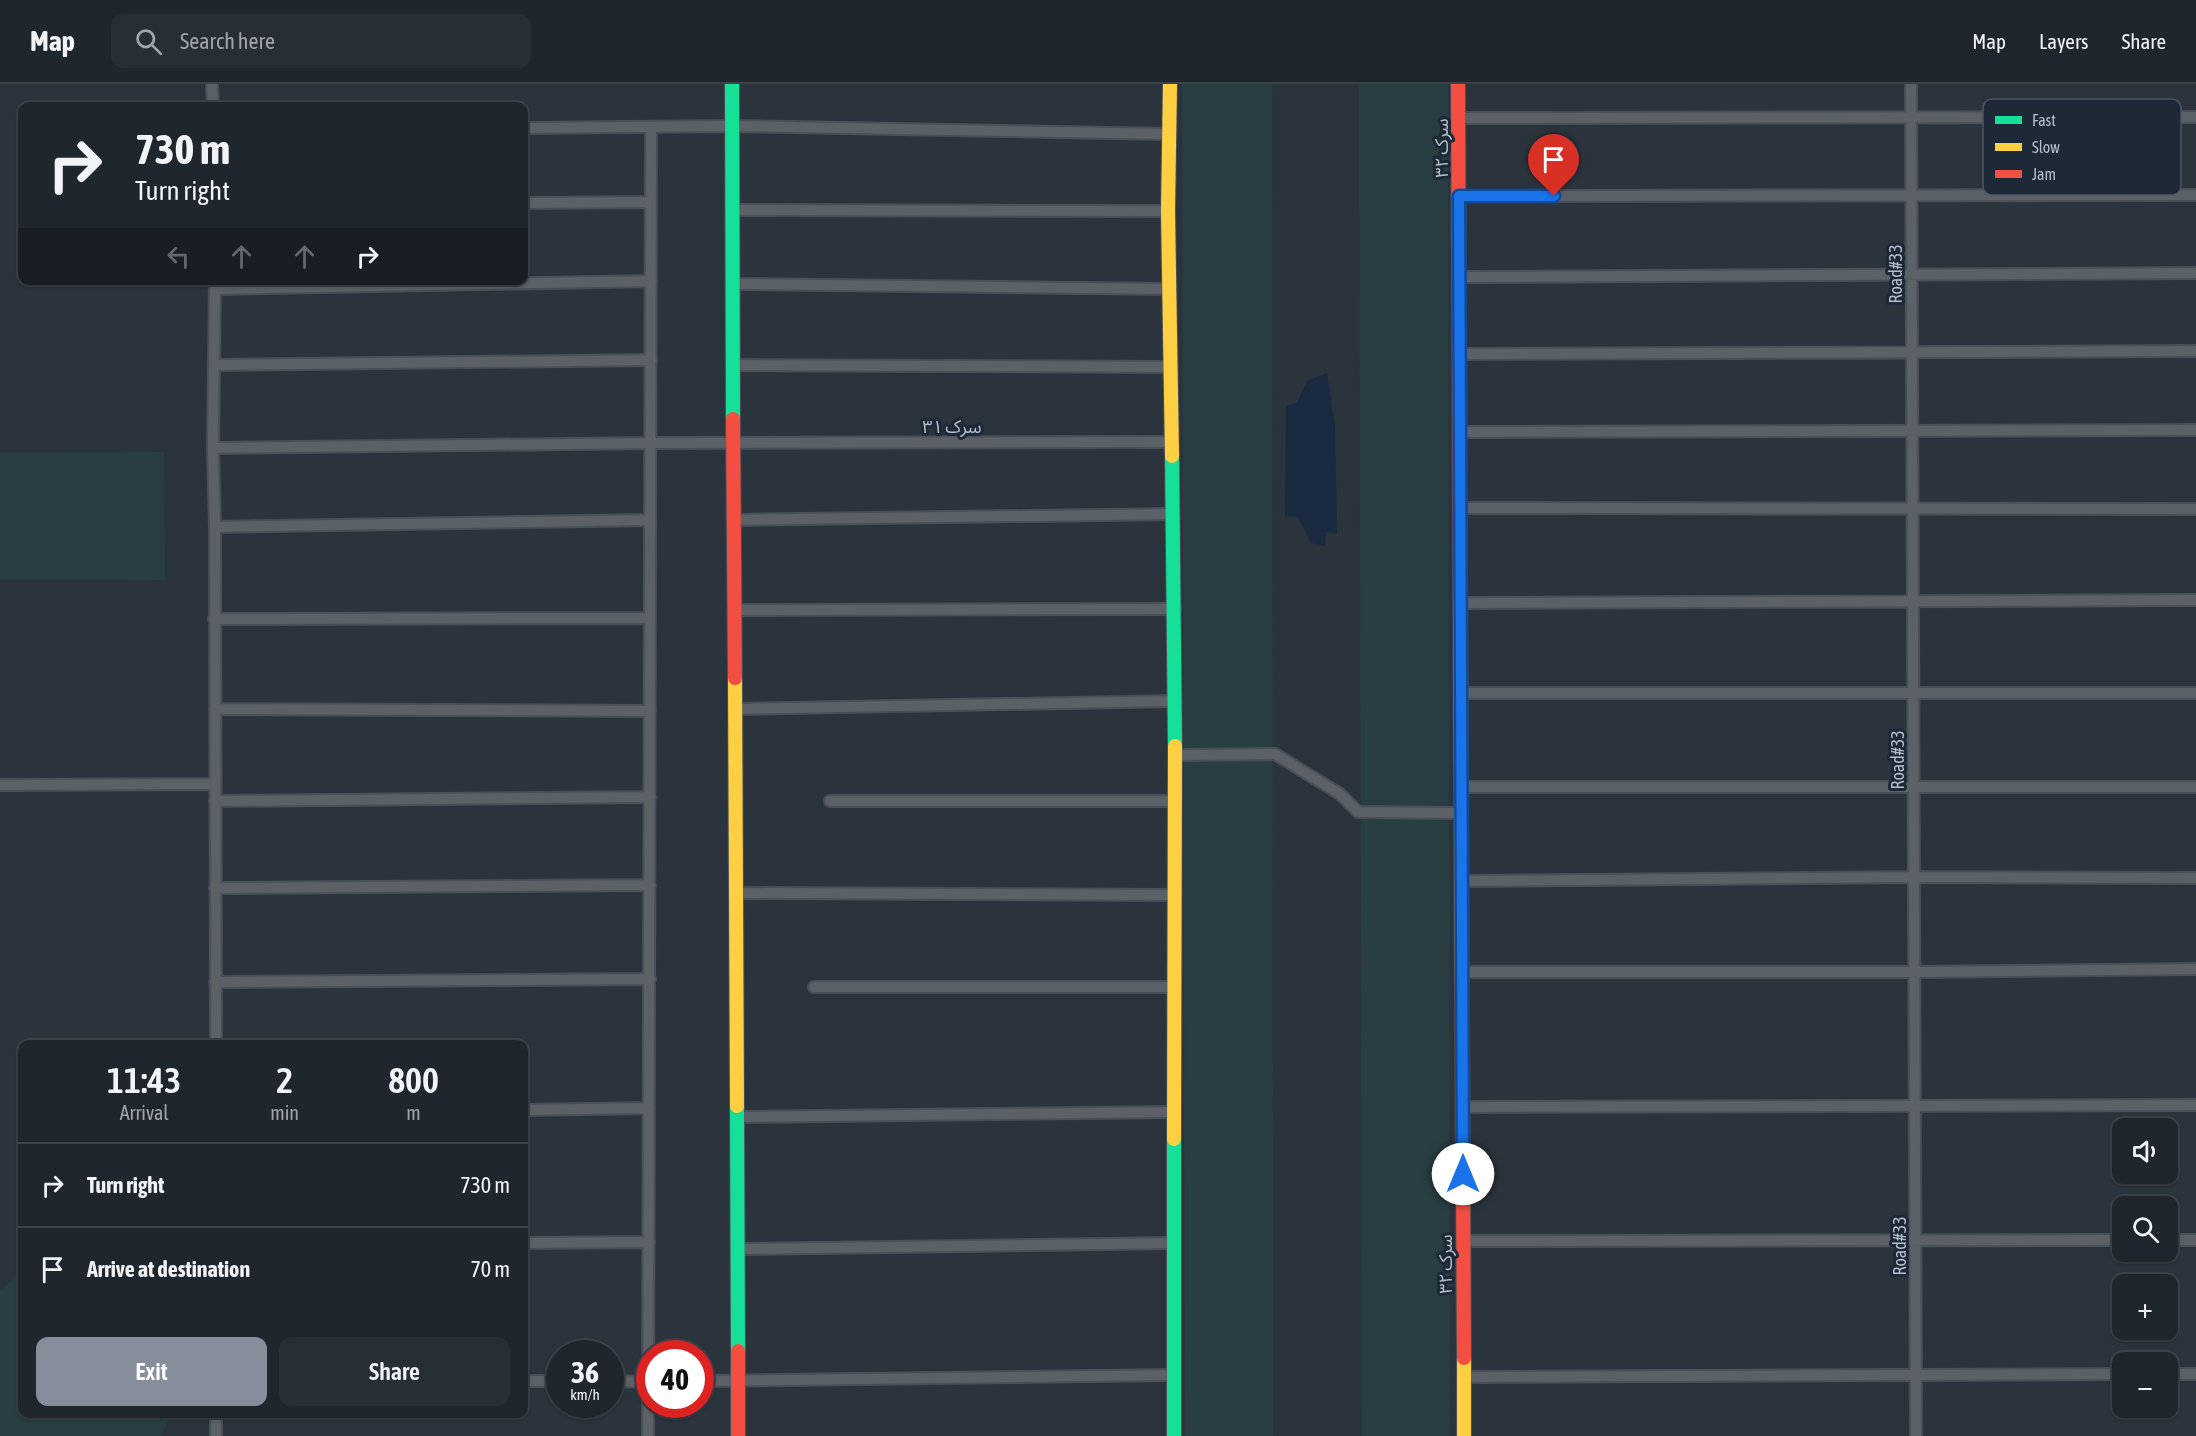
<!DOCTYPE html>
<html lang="en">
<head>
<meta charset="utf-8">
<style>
  :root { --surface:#20262d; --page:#282e35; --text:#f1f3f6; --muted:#a2a5aa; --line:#3d4349; --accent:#858e9a }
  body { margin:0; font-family:"Asap Condensed","Noto Sans Arabic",sans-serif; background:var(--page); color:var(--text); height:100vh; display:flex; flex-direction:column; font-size:22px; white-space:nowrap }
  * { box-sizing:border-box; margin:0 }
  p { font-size:20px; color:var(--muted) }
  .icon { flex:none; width:33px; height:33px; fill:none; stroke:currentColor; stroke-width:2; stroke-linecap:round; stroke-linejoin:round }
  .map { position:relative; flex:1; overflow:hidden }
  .side { position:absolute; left:18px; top:956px; width:510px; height:378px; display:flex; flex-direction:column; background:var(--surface); border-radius:12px; box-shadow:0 2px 4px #0004,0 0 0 2px var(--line) }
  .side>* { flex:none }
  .top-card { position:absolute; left:18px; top:18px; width:510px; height:183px; border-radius:12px; box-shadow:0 2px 4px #0004,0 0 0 2px var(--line); background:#20262d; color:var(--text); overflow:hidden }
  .tools { position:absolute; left:2112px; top:1034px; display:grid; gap:12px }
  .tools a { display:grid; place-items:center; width:66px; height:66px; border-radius:12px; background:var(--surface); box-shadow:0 2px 4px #0004,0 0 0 2px var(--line); font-size:30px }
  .speed { position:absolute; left:546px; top:1256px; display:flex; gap:12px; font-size:30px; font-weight:700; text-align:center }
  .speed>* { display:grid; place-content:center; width:78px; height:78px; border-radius:50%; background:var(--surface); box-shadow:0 2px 4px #0004,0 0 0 2px var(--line); line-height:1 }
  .speed small { font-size:15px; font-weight:400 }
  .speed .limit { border:9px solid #d22; background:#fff; color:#111 }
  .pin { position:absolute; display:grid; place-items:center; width:51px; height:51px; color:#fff; margin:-62px -26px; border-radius:50% 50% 50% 0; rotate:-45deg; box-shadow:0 0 6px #0007 }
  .pin .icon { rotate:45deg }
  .me { position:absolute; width:66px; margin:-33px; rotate:0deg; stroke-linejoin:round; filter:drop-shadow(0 0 4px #0008) }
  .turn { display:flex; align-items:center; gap:21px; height:126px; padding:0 18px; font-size:27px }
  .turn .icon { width:78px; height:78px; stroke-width:2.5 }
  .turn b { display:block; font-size:42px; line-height:51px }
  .lanes { display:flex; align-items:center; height:57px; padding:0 18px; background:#0003; justify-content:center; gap:30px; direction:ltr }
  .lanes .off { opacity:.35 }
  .eta { display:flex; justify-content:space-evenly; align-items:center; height:102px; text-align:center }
  .eta b { font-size:36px; font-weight:600; line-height:42px }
  .primary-button { display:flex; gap:12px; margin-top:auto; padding:12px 18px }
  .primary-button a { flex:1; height:69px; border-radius:12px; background:var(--accent); color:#fff; font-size:24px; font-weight:600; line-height:69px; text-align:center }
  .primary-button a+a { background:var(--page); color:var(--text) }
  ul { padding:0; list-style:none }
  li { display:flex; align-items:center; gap:18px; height:84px; padding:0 18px; border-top:2px solid var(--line) }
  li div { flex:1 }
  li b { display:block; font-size:22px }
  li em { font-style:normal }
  header { display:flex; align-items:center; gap:36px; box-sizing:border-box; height:84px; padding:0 30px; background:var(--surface); border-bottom:2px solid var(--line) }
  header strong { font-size:28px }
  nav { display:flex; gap:33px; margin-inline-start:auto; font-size:21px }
  .search { width:420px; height:54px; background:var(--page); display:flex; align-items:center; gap:15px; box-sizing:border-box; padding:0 21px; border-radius:12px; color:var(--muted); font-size:22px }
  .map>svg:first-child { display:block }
  .green { fill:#283e42 }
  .water { fill:#192a41 }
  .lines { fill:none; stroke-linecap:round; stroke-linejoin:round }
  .street-casing { stroke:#494f58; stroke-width:14 }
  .fast-casing { stroke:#494f58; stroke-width:16 }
  .slow-casing { stroke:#494f58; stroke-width:16 }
  .jam-casing { stroke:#494f58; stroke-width:16 }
  .street { stroke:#5c6168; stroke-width:10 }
  .fast { stroke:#16e098; stroke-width:14 }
  .slow { stroke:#ffcf43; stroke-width:14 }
  .jam { stroke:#f24e42; stroke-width:14 }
  .route-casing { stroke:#114b97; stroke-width:15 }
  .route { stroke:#1a73e8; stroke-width:10 }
  .labels { text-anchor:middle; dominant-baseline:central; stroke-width:6; stroke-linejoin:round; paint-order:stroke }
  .street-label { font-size:18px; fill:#b6bfcc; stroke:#1e2937 }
  .key { fill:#1e2937; stroke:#4c5664; stroke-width:1.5 }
  .key-label { font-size:16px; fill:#b6bfcc }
</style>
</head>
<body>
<header>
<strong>Map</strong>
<div class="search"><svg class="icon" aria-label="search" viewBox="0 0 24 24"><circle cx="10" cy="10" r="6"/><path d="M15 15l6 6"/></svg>Search here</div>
<nav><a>Map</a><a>Layers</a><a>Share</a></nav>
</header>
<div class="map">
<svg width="2196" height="1352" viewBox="0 0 2196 1352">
  <rect width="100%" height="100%" fill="#2b333c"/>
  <path class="green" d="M 1182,0 L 1272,0 L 1273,1352 L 1185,1352 Z
    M 1359,0 L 1448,0 L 1450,1352 L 1362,1352 Z
    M 164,368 L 165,496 L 0,495 L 0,369 Z
    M 22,1189 L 22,1329 L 172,1329 L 164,1346 L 159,1352 L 0,1352 L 0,1206 Z"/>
  <path class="water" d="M 1327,289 L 1335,343 L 1337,450 L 1326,448 L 1325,462 L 1311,459 L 1298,433 L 1285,432 L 1286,322 L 1297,319 L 1307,297 Z"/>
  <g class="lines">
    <defs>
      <path id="street" d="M 212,0 L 213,22
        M 1911,0 L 1916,1352
        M 1459,34 L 2196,33
        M 524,44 L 732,42 L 1169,50
        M 1459,112 L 2196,111
        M 524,119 L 651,118
        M 732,126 L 1168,127
        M 1459,193 L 2196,189
        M 215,196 L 213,364 L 215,443 L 216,960
        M 733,200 L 1169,205
        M 215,205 L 651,197
        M 1460,270 L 2196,267
        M 215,281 L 651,276
        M 733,281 L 1171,283
        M 1460,348 L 2196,346
        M 213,364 L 651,359 L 1172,358
        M 1460,424 L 2196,425
        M 734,436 L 1173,430
        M 215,443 L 650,436
        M 1460,519 L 2196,516
        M 734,526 L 1175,525
        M 214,535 L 650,534
        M 1461,609 L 2196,609
        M 215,625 L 650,627
        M 735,625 L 1175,617
        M 1175,671 L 1275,670 L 1340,710 L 1358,728 L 1461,729
        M 0,701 L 215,700
        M 1461,703 L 2196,703
        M 215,717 L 650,713
        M 830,717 L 1175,717
        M 1462,797 L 1914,793 L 2196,794
        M 215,804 L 650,801
        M 735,809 L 1175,811
        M 1462,888 L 1914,888 L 2196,885
        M 215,898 L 650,895
        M 814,903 L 1174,903
        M 1462,1023 L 2196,1021
        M 524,1026 L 649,1024
        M 737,1033 L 1174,1028
        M 2168,1156 L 2196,1156
        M 1463,1157 L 2122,1156
        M 524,1159 L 649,1158
        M 737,1165 L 1174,1159
        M 2168,1290 L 2196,1290
        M 1463,1293 L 2122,1290
        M 524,1297 L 560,1297
        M 610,1297 L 650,1298
        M 700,1297 L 1174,1291
        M 216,1329 L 216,1352
        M 648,1352 L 651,43"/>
      <path id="fast" d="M 732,0 L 733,335
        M 1172,372 L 1175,662
        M 737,1022 L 738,1267
        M 1174,1352 L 1174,1055"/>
      <path id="slow" d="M 1170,0 L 1168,127 L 1172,372
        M 1460,474 L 1462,918
        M 735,594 L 737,1022
        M 1174,1055 L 1175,662
        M 1464,1274 L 1464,1352"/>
      <path id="jam" d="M 1458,0 L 1460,474
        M 733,335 L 735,594
        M 1462,918 L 1464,1274
        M 738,1267 L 738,1352"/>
    </defs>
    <use href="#street" class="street-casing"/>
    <use href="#fast" class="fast-casing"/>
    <use href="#slow" class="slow-casing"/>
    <use href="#jam" class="jam-casing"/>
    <use href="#street" class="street"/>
    <use href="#fast" class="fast"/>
    <use href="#slow" class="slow"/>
    <use href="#jam" class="jam"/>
  </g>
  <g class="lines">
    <defs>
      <path id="route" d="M 1463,1090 L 1459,112 L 1554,112"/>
    </defs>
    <use href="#route" class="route-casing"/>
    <use href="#route" class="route"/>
  </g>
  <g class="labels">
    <g class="street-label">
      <text transform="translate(1441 64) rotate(-90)">سرک ۳۲</text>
      <text transform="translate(1895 190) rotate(-90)">Road#33</text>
      <text x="952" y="342">سرک ۳۱</text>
      <text transform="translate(1897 676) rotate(-90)">Road#33</text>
      <text transform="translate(1899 1162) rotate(-90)">Road#33</text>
      <text transform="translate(1445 1180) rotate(-90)">سرک ۳۲</text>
    </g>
  </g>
  <rect x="1983" y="15" width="198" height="96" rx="9" class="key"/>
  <rect x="1995" y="32" width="27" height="8" fill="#16e098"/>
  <rect x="1995" y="59" width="27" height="8" fill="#ffcf43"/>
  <rect x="1995" y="86" width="27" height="8" fill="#f24e42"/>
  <g class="key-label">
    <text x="2032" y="42">Fast</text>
    <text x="2032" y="69">Slow</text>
    <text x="2032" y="96">Jam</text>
  </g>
</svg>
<div class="tools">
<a><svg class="icon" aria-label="sound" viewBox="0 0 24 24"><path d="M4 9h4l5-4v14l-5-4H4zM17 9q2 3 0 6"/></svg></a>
<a><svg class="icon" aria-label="search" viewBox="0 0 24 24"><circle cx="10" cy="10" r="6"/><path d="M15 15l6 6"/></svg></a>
<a>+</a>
<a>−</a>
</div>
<div class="speed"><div>36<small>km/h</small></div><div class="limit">40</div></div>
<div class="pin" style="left:1554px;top:112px;background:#d93025"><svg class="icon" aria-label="arrive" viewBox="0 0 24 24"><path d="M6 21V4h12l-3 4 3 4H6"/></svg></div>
<svg class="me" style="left:1463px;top:1090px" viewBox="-20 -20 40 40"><circle r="19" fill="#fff"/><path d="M0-13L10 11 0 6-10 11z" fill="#1a73e8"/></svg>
<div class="top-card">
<div class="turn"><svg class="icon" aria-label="right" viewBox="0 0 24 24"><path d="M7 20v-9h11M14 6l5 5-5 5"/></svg><div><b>730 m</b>Turn right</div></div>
<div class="lanes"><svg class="icon off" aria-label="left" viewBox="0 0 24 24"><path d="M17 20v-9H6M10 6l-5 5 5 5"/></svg><svg class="icon off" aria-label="ahead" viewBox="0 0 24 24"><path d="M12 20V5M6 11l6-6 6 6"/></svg><svg class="icon off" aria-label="ahead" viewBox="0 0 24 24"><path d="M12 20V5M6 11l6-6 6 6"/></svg><svg class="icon" aria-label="right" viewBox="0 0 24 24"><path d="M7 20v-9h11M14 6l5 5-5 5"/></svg></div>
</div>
<section class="side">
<div class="eta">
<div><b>11:43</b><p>Arrival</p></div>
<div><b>2</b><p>min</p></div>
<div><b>800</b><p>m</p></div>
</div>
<ul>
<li><svg class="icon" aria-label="right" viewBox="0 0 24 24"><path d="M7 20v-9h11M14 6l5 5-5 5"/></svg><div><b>Turn right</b></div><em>730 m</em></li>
<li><svg class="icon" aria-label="arrive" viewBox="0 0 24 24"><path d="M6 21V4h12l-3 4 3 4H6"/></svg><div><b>Arrive at destination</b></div><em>70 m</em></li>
</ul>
<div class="primary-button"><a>Exit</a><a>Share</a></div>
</section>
</div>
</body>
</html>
